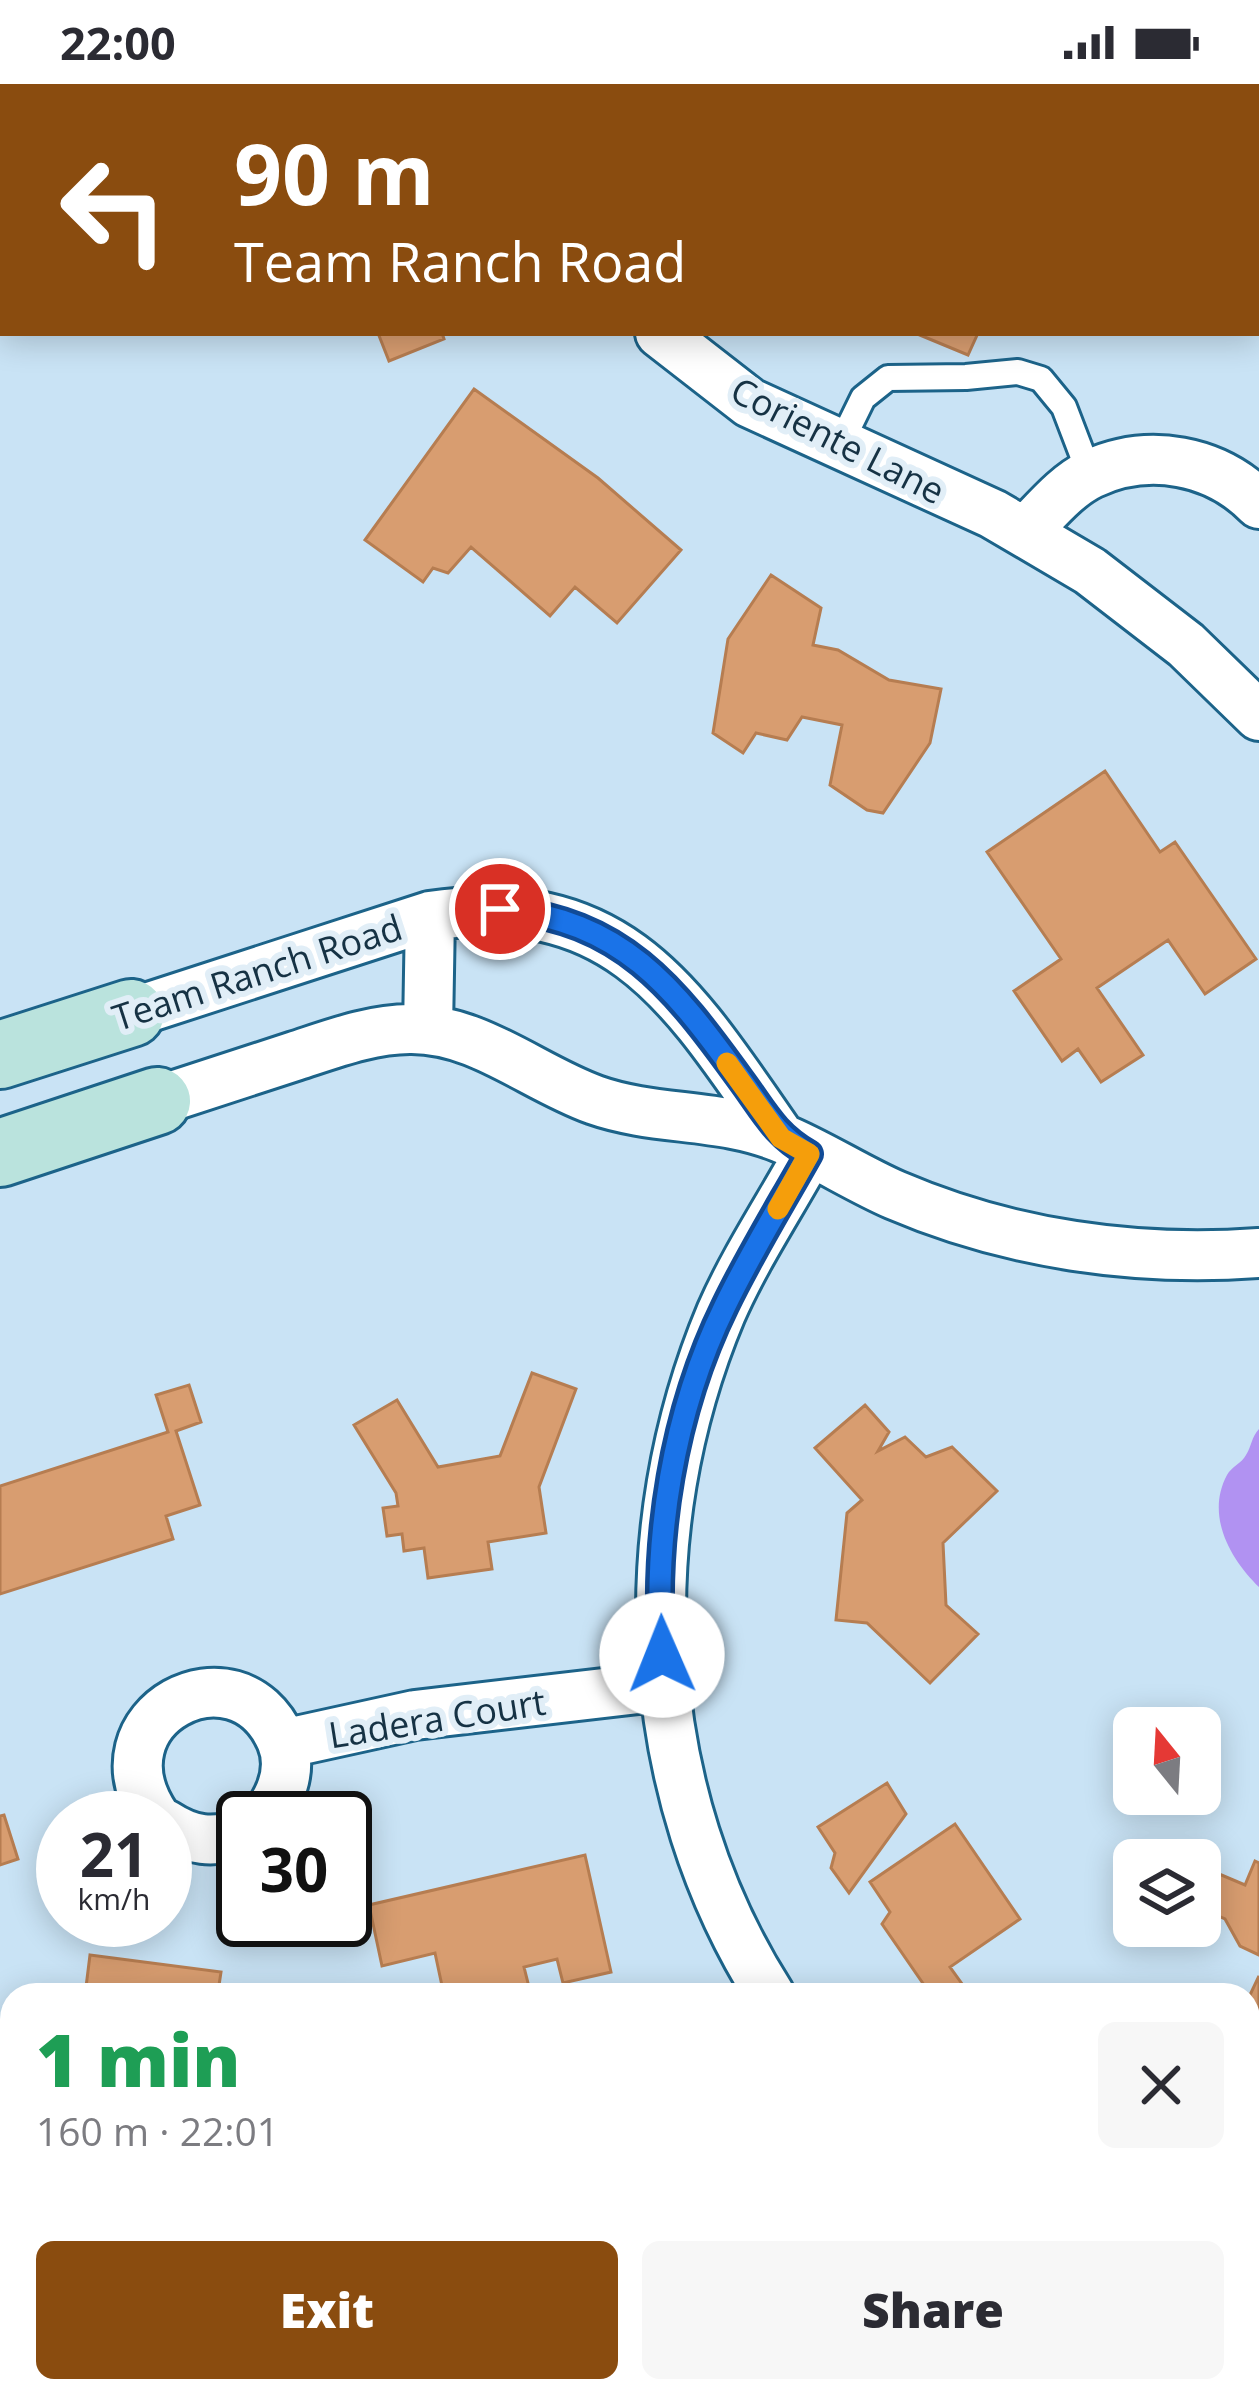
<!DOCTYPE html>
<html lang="en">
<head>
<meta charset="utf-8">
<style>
  :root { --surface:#fff; --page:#f7f7f7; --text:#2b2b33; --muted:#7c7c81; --accent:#8a4c0f }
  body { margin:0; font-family:"Open Sans",sans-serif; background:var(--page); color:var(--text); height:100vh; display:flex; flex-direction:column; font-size:45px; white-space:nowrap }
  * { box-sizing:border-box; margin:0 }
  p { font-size:39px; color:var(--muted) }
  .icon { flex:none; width:66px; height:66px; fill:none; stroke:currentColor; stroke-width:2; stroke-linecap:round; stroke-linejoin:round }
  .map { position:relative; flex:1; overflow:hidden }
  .side { position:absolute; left:0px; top:1899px; width:1260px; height:420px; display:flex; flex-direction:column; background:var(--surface); border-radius:36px 36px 0 0; box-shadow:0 6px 30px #0003 }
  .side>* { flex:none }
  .top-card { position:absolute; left:0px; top:0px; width:1260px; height:252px; box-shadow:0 6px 30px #0003; background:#8a4c0f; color:#fff; overflow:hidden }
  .needle { width:78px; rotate:342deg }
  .controls { position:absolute; left:1113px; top:1623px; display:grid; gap:24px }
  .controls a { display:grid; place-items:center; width:108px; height:108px; border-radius:18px; background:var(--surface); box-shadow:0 6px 30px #0003; font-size:60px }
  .speed { position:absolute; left:36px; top:1707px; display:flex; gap:24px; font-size:60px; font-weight:700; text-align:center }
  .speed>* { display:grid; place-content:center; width:156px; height:156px; border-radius:50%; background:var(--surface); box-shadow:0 6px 30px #0003; line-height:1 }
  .speed small { font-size:30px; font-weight:400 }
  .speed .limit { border:6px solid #111; border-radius:18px; background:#fff; color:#111 }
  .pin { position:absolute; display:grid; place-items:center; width:102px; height:102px; color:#fff; margin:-51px; border:6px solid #fff; border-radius:50%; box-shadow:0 3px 12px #0007 }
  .me { position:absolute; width:132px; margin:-66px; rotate:359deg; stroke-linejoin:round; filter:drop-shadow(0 0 9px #0008) }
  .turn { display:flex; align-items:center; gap:42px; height:252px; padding:0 36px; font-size:54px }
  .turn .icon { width:156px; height:156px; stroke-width:2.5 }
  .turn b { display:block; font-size:84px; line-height:102px }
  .round { display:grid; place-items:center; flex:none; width:126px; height:126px; border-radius:18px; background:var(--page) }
  .head { display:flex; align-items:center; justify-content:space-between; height:204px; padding:0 36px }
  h1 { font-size:72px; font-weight:800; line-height:90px; color:#1e9e55 }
  .button { display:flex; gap:24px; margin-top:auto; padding:24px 36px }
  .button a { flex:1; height:138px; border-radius:18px; background:var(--accent); color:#fff; font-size:48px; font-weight:800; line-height:138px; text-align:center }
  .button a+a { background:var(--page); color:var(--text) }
  .status { display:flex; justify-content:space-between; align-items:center; height:84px; padding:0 60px; background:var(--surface); direction:ltr }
  .status svg { height:33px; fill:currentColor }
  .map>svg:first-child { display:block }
  .water { fill:#b192f2 }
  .building { fill:#d89d70; stroke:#b67d51; stroke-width:3 }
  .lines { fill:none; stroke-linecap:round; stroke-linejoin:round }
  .lane-casing { stroke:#1c6389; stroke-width:30 }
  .street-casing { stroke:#1c6389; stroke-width:54 }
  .secondary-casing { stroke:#1c6389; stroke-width:72 }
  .lane { stroke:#fff; stroke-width:24 }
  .street { stroke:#fff; stroke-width:48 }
  .secondary { stroke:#bae3dd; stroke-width:66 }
  .route-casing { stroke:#114b97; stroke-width:30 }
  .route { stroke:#1a73e8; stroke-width:21 }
  .slow { stroke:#f59e0b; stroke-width:21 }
  .labels { text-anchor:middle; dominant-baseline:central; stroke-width:12; stroke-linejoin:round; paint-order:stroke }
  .street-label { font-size:36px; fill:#163244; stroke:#e1eef7 }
</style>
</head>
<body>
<div class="status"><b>22:00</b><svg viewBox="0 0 49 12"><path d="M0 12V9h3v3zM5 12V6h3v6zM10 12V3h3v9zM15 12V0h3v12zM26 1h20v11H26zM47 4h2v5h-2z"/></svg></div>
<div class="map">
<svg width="1259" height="2319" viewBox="0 0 1259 2319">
  <rect width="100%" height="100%" fill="#c9e3f5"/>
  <path class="water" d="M 1259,1345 L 1259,1503 C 1231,1476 1205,1432 1227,1391 C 1231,1383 1242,1379 1246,1371 C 1252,1361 1251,1354 1259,1345 Z"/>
  <path class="building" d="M 654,0 L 858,0 L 859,3 L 657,3 Z
    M 378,249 L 442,249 L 444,255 L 389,277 Z
    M 915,249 L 978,249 L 968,271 Z
    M 474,305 L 598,394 L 681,466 L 617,539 L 575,503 L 550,532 L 471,463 L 448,489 L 433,484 L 423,498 L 365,456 Z
    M 771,491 L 821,524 L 813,561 L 838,566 L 889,596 L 941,605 L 930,659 L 883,729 L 867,726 L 830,701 L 842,641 L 802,633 L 787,656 L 756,649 L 743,669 L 713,649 L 728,555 Z
    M 1105,687 L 1160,768 L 1175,758 L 1256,875 L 1205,910 L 1168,856 L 1097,904 L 1143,971 L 1101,998 L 1078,965 L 1062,977 L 1014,907 L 1061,875 L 987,768 Z
    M 532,1289 L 576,1305 L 539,1403 L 546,1449 L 488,1458 L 492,1485 L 428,1494 L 424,1464 L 404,1467 L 402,1450 L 387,1452 L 383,1424 L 398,1422 L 396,1409 L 354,1341 L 397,1316 L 438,1383 L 500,1372 Z
    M 189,1301 L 201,1338 L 176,1347 L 200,1421 L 166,1432 L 173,1455 L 0,1510 L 0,1402 L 168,1348 L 156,1311 Z
    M 865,1321 L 889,1348 L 878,1367 L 905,1353 L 926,1373 L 952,1363 L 997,1407 L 943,1459 L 946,1521 L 978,1550 L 930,1599 L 867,1539 L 836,1536 L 847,1429 L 862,1416 L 815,1364 Z
    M 887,1699 L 906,1730 L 849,1809 L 831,1784 L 835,1769 L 818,1743 Z
    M 4,1731 L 18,1775 L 0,1781 L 0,1732 Z
    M 955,1740 L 1020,1835 L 950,1883 L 970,1911 L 931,1911 L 882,1840 L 890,1828 L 870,1798 Z
    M 585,1771 L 611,1888 L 563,1899 L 557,1875 L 524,1883 L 531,1911 L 444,1911 L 435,1869 L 382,1882 L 369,1821 Z
    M 1255,1777 L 1259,1779 L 1259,1871 L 1240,1862 L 1225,1835 L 1200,1824 L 1200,1794 L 1205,1784 L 1245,1801 Z
    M 90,1871 L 221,1888 L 218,1908 L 242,1911 L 85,1911 Z
    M 1259,1892 L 1259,2028 L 1248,2023 L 1248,1915 Z
    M 452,2307 L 513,2307 L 520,2311 L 516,2319 L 446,2319 Z
    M 637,2307 L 687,2307 L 670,2319 L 645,2319 Z"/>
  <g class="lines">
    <defs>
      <path id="lane" d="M 840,361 L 863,314 L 888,294 L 966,293 L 1018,288 L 1041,295 L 1064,323 L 1090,391"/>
      <path id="street" d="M 496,0 L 496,3
        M 660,249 L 750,319 L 993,430 L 1090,487 L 1186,561 L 1259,632
        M 1026,447 C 1046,427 1066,402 1091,390 C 1149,363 1216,376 1259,420
        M 131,929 L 430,832 C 621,803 684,915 781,1054
        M 428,946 L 430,832
        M 157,1017 C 203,1002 249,987 295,972 C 332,960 371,945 410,945 C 478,944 533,994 595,1016 C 654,1037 722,1029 781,1054 C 820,1070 856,1094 895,1111 C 1009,1160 1135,1178 1259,1169
        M 283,1660 L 415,1631 L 664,1602
        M 156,1734 C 86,1632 237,1555 281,1656 C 293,1684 282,1711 265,1734
        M 165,1740 C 191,1757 213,1760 243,1749
        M 770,1911 C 641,1709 629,1448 721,1229 C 745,1174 780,1122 809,1069
        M 1248,2237 L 1259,2239
        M 966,2319 L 973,2307"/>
      <path id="secondary" d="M 0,971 L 131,929
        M 0,1069 L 157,1017"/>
    </defs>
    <use href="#lane" class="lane-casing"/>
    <use href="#street" class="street-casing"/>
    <use href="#secondary" class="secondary-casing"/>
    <use href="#lane" class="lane"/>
    <use href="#street" class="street"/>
    <use href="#secondary" class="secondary"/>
  </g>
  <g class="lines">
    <defs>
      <path id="route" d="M 500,825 C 622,836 673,902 741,996 C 764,1027 774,1050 809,1070 C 781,1120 750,1170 725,1222 C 673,1328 653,1455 662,1571"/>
    </defs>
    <use href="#route" class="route-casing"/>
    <use href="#route" class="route"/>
    <path class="slow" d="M 727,979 L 781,1054 L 809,1070 L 778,1125"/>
  </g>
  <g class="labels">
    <g class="street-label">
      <text transform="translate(838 356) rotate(27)">Coriente Lane</text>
      <text transform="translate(257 888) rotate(-18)">Team Ranch Road</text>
      <text transform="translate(437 1634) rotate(-9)">Ladera Court</text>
    </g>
  </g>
</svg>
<div class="controls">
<a><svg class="needle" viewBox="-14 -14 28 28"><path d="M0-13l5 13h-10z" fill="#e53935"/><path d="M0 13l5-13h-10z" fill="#7c7c81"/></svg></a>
<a><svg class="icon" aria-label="layers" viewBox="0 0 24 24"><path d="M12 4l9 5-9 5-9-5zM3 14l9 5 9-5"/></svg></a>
</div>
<div class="speed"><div>21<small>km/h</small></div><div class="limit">30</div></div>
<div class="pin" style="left:500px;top:825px;background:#d93025"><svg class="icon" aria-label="arrive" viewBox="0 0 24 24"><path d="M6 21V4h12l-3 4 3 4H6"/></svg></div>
<svg class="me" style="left:662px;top:1571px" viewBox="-20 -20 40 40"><circle r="19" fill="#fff"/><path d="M0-13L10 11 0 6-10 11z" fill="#1a73e8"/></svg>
<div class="top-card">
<div class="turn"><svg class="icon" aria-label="left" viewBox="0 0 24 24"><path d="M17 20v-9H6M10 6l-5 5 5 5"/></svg><div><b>90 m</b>Team Ranch Road</div></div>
</div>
<section class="side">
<div class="head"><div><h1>1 min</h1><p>160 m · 22:01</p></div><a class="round"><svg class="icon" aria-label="close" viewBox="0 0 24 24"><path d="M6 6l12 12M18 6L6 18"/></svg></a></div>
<div class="button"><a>Exit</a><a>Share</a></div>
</section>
</div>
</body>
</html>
